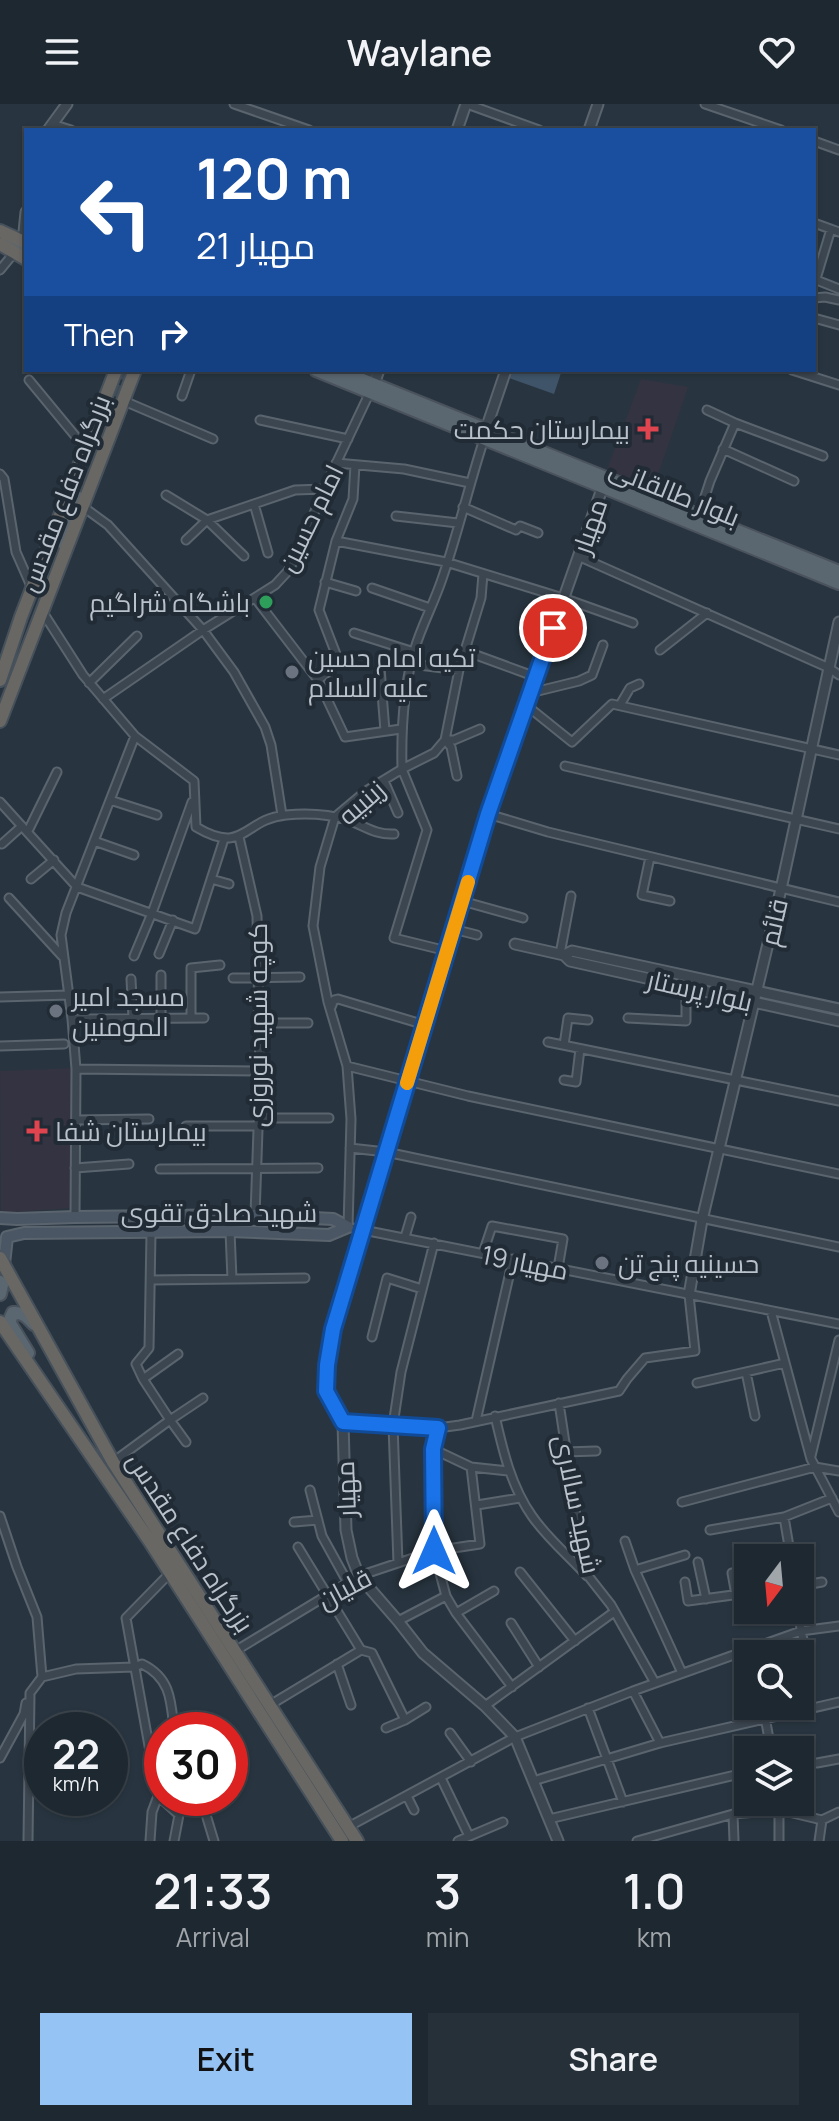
<!DOCTYPE html>
<html lang="en">
<head>
<meta charset="utf-8">
<style>
  :root { --surface:#1e2830; --page:#263038; --text:#f1f3f6; --muted:#a1a6ab; --line:#3c444c; --accent:#95c3f3 }
  body { margin:0; font-family:Manrope,Cairo,sans-serif; background:var(--page); color:var(--text); height:100vh; display:flex; flex-direction:column; font-size:30px; white-space:nowrap }
  * { box-sizing:border-box; margin:0 }
  p { font-size:26px; color:var(--muted) }
  .icon { flex:none; width:44px; height:44px; fill:none; stroke:currentColor; stroke-width:2; stroke-linecap:round; stroke-linejoin:round }
  .map { position:relative; height:1737px; overflow:hidden }
  .panel { display:flex; flex-direction:column; background:var(--surface); flex:1 }
  .panel>* { flex:none }
  .banner { position:absolute; left:24px; top:24px; width:792px; height:244px; border-radius:0px; box-shadow:0 2px 6px #0004,0 0 0 2px var(--line); background:#1a4fa0; color:#fff; overflow:hidden }
  .needle { width:52px; rotate:196deg }
  .fabs { position:absolute; left:734px; top:1440px; display:grid; gap:16px }
  .fabs a { display:grid; place-items:center; width:80px; height:80px; border-radius:0px; background:var(--surface); box-shadow:0 2px 6px #0004,0 0 0 2px var(--line); font-size:40px }
  .speed { position:absolute; left:24px; top:1608px; display:flex; gap:16px; font-size:40px; font-weight:700; text-align:center }
  .speed>* { display:grid; place-content:center; width:104px; height:104px; border-radius:50%; background:var(--surface); box-shadow:0 2px 6px #0004,0 0 0 2px var(--line); line-height:1 }
  .speed small { font-size:20px; font-weight:400 }
  .speed .limit { border:12px solid #d22; background:#fff; color:#111 }
  .pin { position:absolute; display:grid; place-items:center; width:68px; height:68px; color:#fff; margin:-34px; border:4px solid #fff; border-radius:50%; box-shadow:0 2px 8px #0007 }
  .me { position:absolute; width:88px; margin:-44px; rotate:0deg; stroke-linejoin:round; filter:drop-shadow(0 0 6px #0008) }
  .turn { display:flex; align-items:center; gap:28px; height:168px; padding:0 40px; font-size:36px }
  .turn .icon { width:104px; height:104px; stroke-width:2.5 }
  .turn b { display:block; font-size:56px; line-height:68px }
  .then { display:flex; align-items:center; height:76px; padding:0 40px; background:#0003; gap:16px; font-size:30px }
  .eta { display:flex; justify-content:space-evenly; align-items:center; height:136px; text-align:center }
  .eta b { font-size:48px; font-weight:600; line-height:56px }
  .button { display:flex; gap:16px; margin-top:auto; padding:16px 40px }
  .button a { flex:1; height:92px; border-radius:0px; background:var(--accent); color:#111; font-size:32px; font-weight:600; line-height:92px; text-align:center }
  .button a+a { background:var(--page); color:var(--text) }
  header { display:flex; justify-content:space-between; align-items:center; height:104px; padding:0 40px; background:var(--surface); font-size:36px; font-weight:600 }
  .map>svg:first-child { display:block }
  .medical { fill:#343342 }
  .water { fill:#3f5468 }
  .lines { fill:none; stroke-linecap:round; stroke-linejoin:round }
  .trunk-tunnel { stroke:#3e4a55; stroke-width:12; stroke-dasharray:12 6; stroke-linecap:butt }
  .minor-casing { stroke:#5a646e; stroke-width:11 }
  .tertiary-casing { stroke:#5a646e; stroke-width:13 }
  .secondary-casing { stroke:#5a646e; stroke-width:14 }
  .primary-casing { stroke:#49525d; stroke-width:16 }
  .trunk-casing { stroke:#46515b; stroke-width:16 }
  .minor { stroke:#3c4650; stroke-width:7 }
  .tertiary { stroke:#3c4650; stroke-width:9 }
  .secondary { stroke:#4a5663; stroke-width:10 }
  .primary { stroke:#5a6670; stroke-width:12 }
  .trunk { stroke:#686764; stroke-width:12 }
  .route-casing { stroke:#114b97; stroke-width:20 }
  .route { stroke:#1a73e8; stroke-width:14 }
  .slow { stroke:#f59e0b; stroke-width:14 }
  .health-dot { fill:#e0444e; stroke:#202b36; stroke-width:3 }
  .leisure-dot { fill:#2e9e5b; stroke:#202b36; stroke-width:3 }
  .worship-dot { fill:#6b7280; stroke:#202b36; stroke-width:3 }
  .labels { text-anchor:middle; dominant-baseline:central; stroke-width:8; stroke-linejoin:round; paint-order:stroke }
  .poi-label { font-size:26px; fill:#b9c1ca; stroke:#202b36; text-anchor:start }
  .street-label { font-size:26px; fill:#b9c1ca; stroke:#202b36 }
</style>
</head>
<body>
<header><svg class="icon" aria-label="menu" viewBox="0 0 24 24"><path d="M4 6h16M4 12h16M4 18h16"/></svg>Waylane<svg class="icon" aria-label="heart" viewBox="0 0 24 24"><path d="M12 20l-8-8c-3-5 5-10 8-4 3-6 11-1 8 4z"/></svg></header>
<div class="map">
<svg width="839" height="1737" viewBox="0 0 839 1737">
  <rect width="100%" height="100%" fill="#283540"/>
  <path class="medical" d="M 641,275 L 688,283 L 653,386 L 606,368 Z
    M 72,964 L 75,1104 L 1,1109 L 0,967 Z"/>
  <path class="water" d="M 512,266 L 562,266 L 554,290 L 509,274 Z"/>
  <g class="lines">
    <path class="trunk-tunnel" d="M 79,394 L 125,266"/>
    <defs>
      <path id="minor" d="M 234,0 L 309,26
        M 467,0 L 539,26
        M 705,0 L 781,26
        M 52,20 L 71,26
        M 814,37 L 839,46
        M 814,119 L 839,128
        M 0,166 L 14,149
        M 814,175 L 839,185
        M 816,175 L 831,125
        M 814,194 L 825,193 L 839,196
        M 814,214 L 839,221
        M 792,266 L 839,281
        M 29,276 L 86,345
        M 182,292 L 191,266
        M 124,297 L 213,335
        M 707,306 L 735,319
        M 260,316 L 348,335
        M 484,335 C 469,381 458,429 442,475 C 434,499 422,521 415,544 C 403,584 401,624 402,665 L 366,687 L 335,713 L 320,763 L 313,822 L 328,898 L 347,962 L 351,1015 L 348,1123 L 839,1220
        M 723,345 L 794,377
        M 336,359 L 404,365 L 470,379
        M 0,370 L 4,375 L 16,448 L 31,482
        M 166,391 L 207,416 L 244,452
        M 254,400 L 268,449
        M 82,402 L 108,421 L 203,526 L 234,568 L 265,623 L 271,641 L 282,711
        M 463,403 L 516,426 L 520,422 L 538,429
        M 699,411 L 710,377 L 735,319 L 823,352
        M 396,412 L 458,419
        M 186,436 L 207,416 L 295,386 L 324,385
        M 336,437 L 446,458 L 563,494 L 633,519
        M 578,452 L 829,564 L 839,571
        M 325,478 L 356,487
        M 372,484 L 430,504
        M 255,494 L 318,576 L 345,633 L 401,625
        M 42,507 L 83,571 L 135,632 L 194,677 L 196,723 C 245,752 243,715 286,711 C 307,709 328,710 348,716 C 365,722 375,731 394,730
        M 354,529 L 414,548
        M 660,546 L 707,509
        M 465,547 L 536,573
        M 411,560 L 459,566
        M 380,564 L 385,627
        M 318,576 L 339,558 L 319,506 L 336,437 L 353,395 L 355,361
        M 89,579 L 137,532
        M 530,589 L 579,577 L 592,571 L 603,541
        M 103,595 L 203,526 L 275,481 L 288,467 L 297,451 L 324,385 L 370,288
        M 526,601 L 572,638 L 612,600 L 839,651
        M 620,601 L 630,584 L 639,580
        M 565,662 L 839,725
        M 457,672 L 451,643 L 445,636 L 454,636 L 480,625
        M 384,677 L 398,709
        M 110,696 L 157,711
        M 0,698 L 77,783 L 195,825 L 224,735
        M 488,710 L 548,728 L 839,798
        M 28,727 L 57,668
        M 239,733 L 257,812 L 260,969 L 255,1111
        M 94,737 L 134,751
        M 2,740 L 22,722
        M 650,753 L 642,791 L 670,797
        M 31,775 L 54,756
        M 211,775 L 229,780
        M 9,794 L 62,852
        M 462,797 L 523,814
        M 453,825 L 477,831
        M 447,847 L 394,834 L 427,726 L 402,665 L 434,649 L 445,636 L 459,566 L 481,494 L 483,470
        M 159,850 L 173,816
        M 560,850 L 571,792
        M 134,852 L 152,809 L 192,698
        M 233,874 L 300,873
        M 131,875 L 133,914
        M 0,893 L 69,891
        M 331,903 L 334,896 L 338,895 L 425,921
        M 191,913 L 191,864 L 220,861
        M 161,914 L 161,871
        M 628,914 L 686,917 L 686,883
        M 72,915 L 204,914
        M 259,919 L 308,919
        M 548,938 L 839,997
        M 564,941 L 568,914 L 588,916
        M 0,942 L 64,940
        M 347,962 L 468,992 L 839,1070
        M 76,965 L 260,967
        M 564,976 L 576,978 L 580,945
        M 258,1014 L 329,1014
        M 76,1016 L 149,1015
        M 186,1022 L 258,1022
        M 350,1044 L 386,1048 L 839,1143
        M 75,1064 L 129,1060
        M 160,1065 L 318,1064
        M 75,1113 L 76,965 L 72,915 L 61,831 L 66,809 L 135,632
        M 230,1127 L 232,1175
        M 405,1133 L 411,1113
        M 483,1149 L 492,1122 L 563,1135 L 558,1164
        M 151,1176 L 305,1174
        M 771,1207 L 811,1355 L 839,1408
        M 372,1233 L 387,1174 L 422,1185
        M 746,1268 L 755,1312
        M 143,1275 L 178,1250
        M 697,1279 L 785,1259
        M 559,1299 L 579,1431 L 589,1473 L 611,1501 L 655,1579
        M 495,1312 C 503,1347 511,1382 532,1412 C 547,1434 569,1452 587,1472
        M 476,1317 L 513,1155
        M 343,1318 L 438,1324 L 460,1321 L 619,1287 L 627,1275 L 645,1254 L 695,1247 L 689,1191
        M 438,1324 L 433,1345 L 434,1447 L 446,1492 L 456,1509 L 512,1583
        M 186,1338 L 170,1316 L 203,1294
        M 433,1345 L 471,1363 L 508,1367
        M 565,1348 L 596,1347
        M 811,1352 L 839,1236
        M 113,1358 L 170,1316 L 143,1275 L 136,1260 L 149,1244 L 151,1129
        M 310,1386 L 322,1432 L 348,1479
        M 682,1398 L 815,1363 L 839,1367
        M 477,1401 L 520,1394
        M 0,1412 L 17,1463 L 37,1513 L 42,1573
        M 784,1413 L 791,1454
        M 294,1418 L 318,1416
        M 710,1426 L 784,1413 L 832,1394
        M 625,1437 L 635,1466 L 682,1569
        M 298,1443 L 361,1546
        M 698,1458 L 706,1495
        M 398,1459 L 393,1321 L 401,1268 L 434,1139
        M 635,1466 L 685,1451
        M 520,1468 L 575,1537
        M 170,1469 L 126,1514 L 158,1692 L 179,1711 L 174,1737
        M 732,1469 L 736,1491
        M 685,1478 L 688,1497 L 748,1489
        M 800,1482 L 822,1478
        M 799,1506 L 801,1527 L 810,1564
        M 456,1509 L 494,1487
        M 398,1517 L 446,1492
        M 511,1519 L 539,1563
        M 235,1547 L 359,1472 L 434,1447 L 480,1440 L 471,1363
        M 337,1560 L 351,1601
        M 270,1601 L 361,1546 L 372,1549 L 405,1616
        M 485,1602 L 614,1508
        M 763,1602 L 771,1646
        M 588,1604 L 623,1698
        M 386,1624 L 405,1616 L 426,1603
        M 450,1629 L 471,1658
        M 660,1639 L 633,1587 L 801,1527 L 839,1522
        M 0,1654 L 24,1610 L 26,1599
        M 817,1659 L 839,1655
        M 441,1674 L 469,1732
        M 533,1677 L 660,1639 L 839,1598
        M 407,1692 L 414,1706
        M 779,1698 L 779,1737
        M 733,1710 L 734,1737
        M 207,1714 L 214,1737
        M 549,1715 L 748,1668
        M 822,1716 L 839,1708
        M 348,1723 L 515,1633 L 633,1587
        M 28,1737 L 30,1589 L 42,1573 L 76,1565 L 134,1563 L 142,1560 C 171,1574 171,1597 174,1626
        M 150,1737 L 152,1708 L 158,1692
        M 458,1737 L 503,1718
        M 637,1737 L 733,1710 L 780,1706 L 822,1716
        M 819,1737 L 822,1716"/>
      <path id="tertiary" d="M 48,26 L 67,0
        M 457,26 L 466,0
        M 589,26 L 598,0
        M 23,138 L 26,108
        M 351,271 L 368,269 L 370,266
        M 374,280 L 379,266
        M 486,325 L 506,266
        M 515,840 L 564,851 L 570,857 L 839,917
        M 564,851 L 572,847 L 839,905
        M 689,1191 L 702,1116 L 781,785 L 839,518
        M 558,1737 L 515,1633 L 485,1602 L 423,1549 L 398,1517 L 359,1472 L 352,1454 L 346,1426 L 343,1318 L 326,1287 L 327,1261 L 333,1225 L 362,1125 L 488,710 L 603,382"/>
      <path id="secondary" d="M 0,1114 L 17,1115 L 75,1113 L 255,1111 L 333,1115 L 348,1123
        M 4,1160 L 7,1133 L 24,1129 L 230,1127 L 329,1131 L 348,1123"/>
      <path id="primary" d="M 7,132 L 26,148
        M 316,266 L 839,479
        M 338,266 L 839,468
        M 64,440 L 69,418 L 79,394
        M 0,1178 L 2,1181 L 0,1190
        M 28,1249 L 9,1218 L 13,1209 C 24,1208 27,1213 34,1220"/>
      <path id="trunk" d="M 0,127 L 26,139
        M 0,140 L 26,155
        M 0,576 L 21,513 L 116,266
        M 0,617 L 135,266
        M 0,1154 L 113,1358 L 357,1737
        M 0,1218 L 149,1436 L 342,1737"/>
    </defs>
    <use href="#minor" class="minor-casing"/>
    <use href="#tertiary" class="tertiary-casing"/>
    <use href="#secondary" class="secondary-casing"/>
    <use href="#primary" class="primary-casing"/>
    <use href="#trunk" class="trunk-casing"/>
    <use href="#minor" class="minor"/>
    <use href="#tertiary" class="tertiary"/>
    <use href="#secondary" class="secondary"/>
    <use href="#primary" class="primary"/>
    <use href="#trunk" class="trunk"/>
  </g>
  <g class="lines">
    <defs>
      <path id="route" d="M 434,1447 L 433,1345 L 438,1324 L 343,1318 L 326,1287 L 327,1261 L 333,1225 L 488,710 L 553,524"/>
    </defs>
    <use href="#route" class="route-casing"/>
    <use href="#route" class="route"/>
    <path class="slow" d="M 407,979 L 468,778"/>
  </g>
  <g class="health-dot">
    <path d="M644 313h8v8h8v8h-8v8h-8v-8h-8v-8h8z"/>
    <path d="M33 1015h8v8h8v8h-8v8h-8v-8h-8v-8h8z"/>
  </g>
  <circle class="leisure-dot" cx="266" cy="498" r="8"/>
  <g class="worship-dot">
    <circle cx="292" cy="568" r="8"/>
    <circle cx="56" cy="907" r="8"/>
    <circle cx="602" cy="1159" r="8"/>
  </g>
  <g class="labels">
    <g class="poi-label">
      <text x="630" y="325" text-anchor="end">بیمارستان حکمت</text>
      <text x="250" y="498" text-anchor="end">باشگاه شراگیم</text>
      <text x="308" y="553">تکیه امام حسین<tspan x="308" dy="30">علیه السلام</tspan></text>
      <text x="72" y="892">مسجد امیر<tspan x="72" dy="30">المومنین</tspan></text>
      <text x="55" y="1027">بیمارستان شفا</text>
      <text x="618" y="1159">حسینیه پنج تن</text>
    </g>
    <g class="street-label">
      <text transform="translate(675 388) rotate(22)">بلوار طالقانی</text>
      <text transform="translate(64 389) rotate(-69)">بزرگراه دفاع مقدس</text>
      <text transform="translate(310 414) rotate(-64)">امام حسین</text>
      <text transform="translate(589 422) rotate(-71)">مهیار</text>
      <text transform="translate(361 698) rotate(-41)">زینبیه</text>
      <text transform="translate(773 818) rotate(-77)">قائم</text>
      <text transform="translate(700 886) rotate(13)">بلوار پرستار</text>
      <text transform="translate(257 921) rotate(-90)">کوچه شهید نوروزی</text>
      <text x="219" y="1108">شهید صادق تقوی</text>
      <text transform="translate(525 1158) rotate(11)">مهیار 19</text>
      <text transform="translate(345 1385) rotate(-92)">مهیار</text>
      <text transform="translate(578 1400) rotate(78)">شهید سالاری</text>
      <text transform="translate(191 1438) rotate(57)">بزرگراه دفاع مقدس</text>
      <text transform="translate(344 1484) rotate(-28)">قلیان</text>
    </g>
  </g>
</svg>
<div class="fabs">
<a><svg class="needle" viewBox="-14 -14 28 28"><path d="M0-13l5 13h-10z" fill="#e53935"/><path d="M0 13l5-13h-10z" fill="#a1a6ab"/></svg></a>
<a><svg class="icon" aria-label="search" viewBox="0 0 24 24"><circle cx="10" cy="10" r="6"/><path d="M15 15l6 6"/></svg></a>
<a><svg class="icon" aria-label="layers" viewBox="0 0 24 24"><path d="M12 4l9 5-9 5-9-5zM3 14l9 5 9-5"/></svg></a>
</div>
<div class="speed"><div>22<small>km/h</small></div><div class="limit">30</div></div>
<div class="pin" style="left:553px;top:524px;background:#d93025"><svg class="icon" aria-label="arrive" viewBox="0 0 24 24"><path d="M6 21V4h12l-3 4 3 4H6"/></svg></div>
<svg class="me" style="left:434px;top:1447px" viewBox="-20 -20 40 40"><path d="M0-17L14 15 0 8-14 15z" fill="#1a73e8" stroke="#fff" stroke-width="4"/></svg>
<div class="banner">
<div class="turn"><svg class="icon" aria-label="left" viewBox="0 0 24 24"><path d="M17 20v-9H6M10 6l-5 5 5 5"/></svg><div><b>120 m</b>مهیار 21</div></div>
<div class="then">Then<svg class="icon" aria-label="right" viewBox="0 0 24 24"><path d="M7 20v-9h11M14 6l5 5-5 5"/></svg></div>
</div>
</div>
<section class="panel">
<div class="eta">
<div><b>21:33</b><p>Arrival</p></div>
<div><b>3</b><p>min</p></div>
<div><b>1.0</b><p>km</p></div>
</div>
<div class="button"><a>Exit</a><a>Share</a></div>
</section>
</body>
</html>
